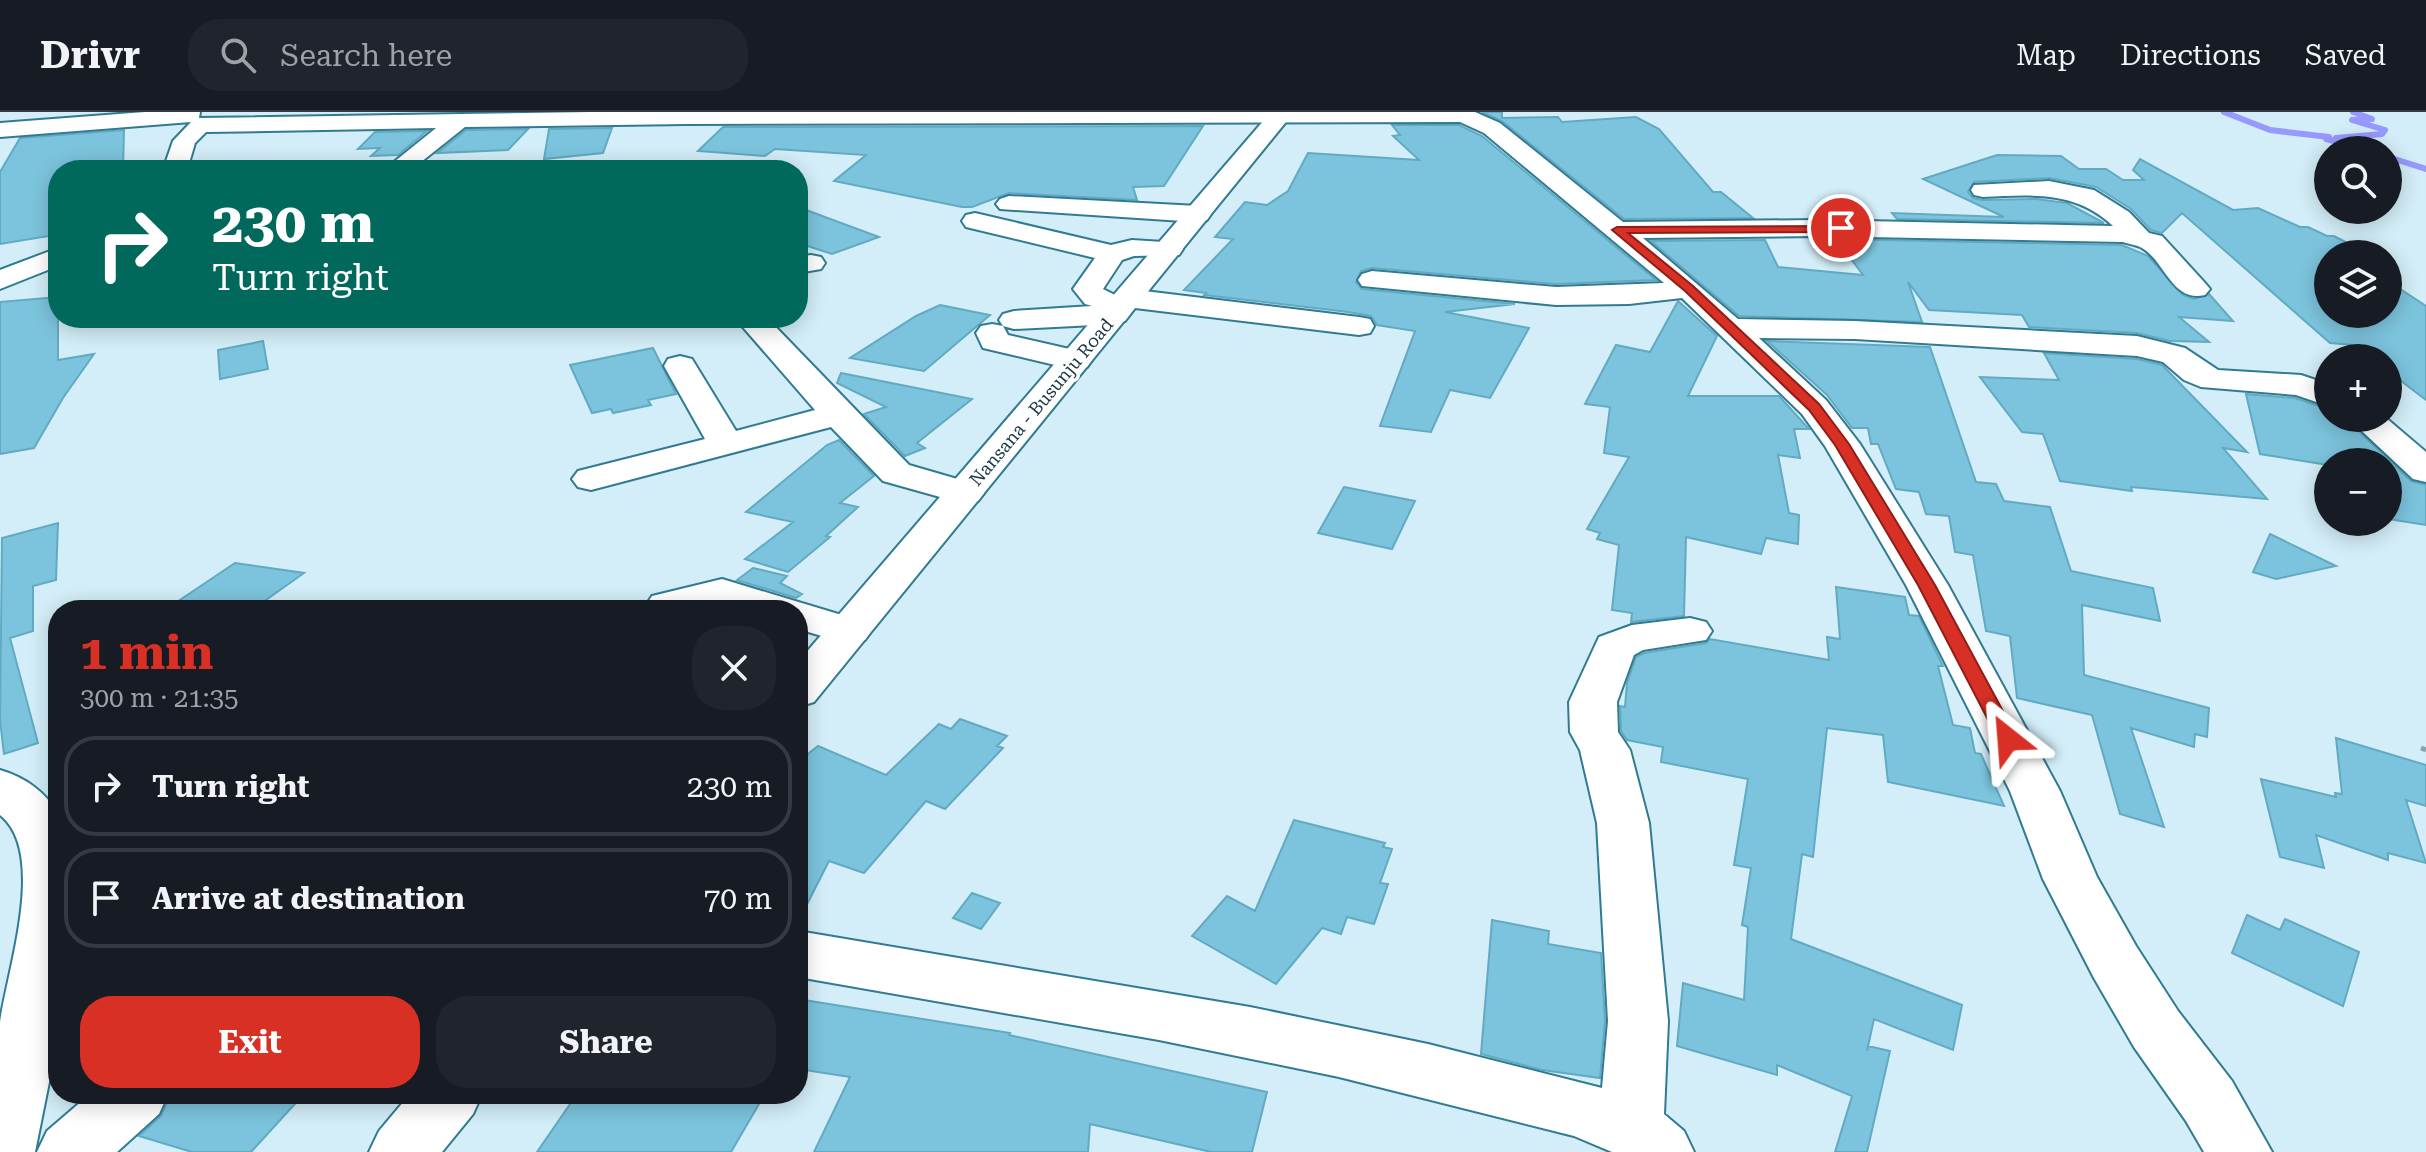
<!DOCTYPE html>
<html lang="en">
<head>
<meta charset="utf-8">
<style>
  :root { --surface:#171b24; --page:#20242c; --text:#f1f3f6; --muted:#9ea1a6; --line:#363941; --accent:#d93025 }
  body { margin:0; font-family:"Roboto Serif",serif; background:var(--page); color:var(--text); height:100vh; display:flex; flex-direction:column; font-size:30px; white-space:nowrap }
  * { box-sizing:border-box; margin:0 }
  p { font-size:26px; color:var(--muted) }
  .icon { flex:none; width:44px; height:44px; fill:none; stroke:currentColor; stroke-width:2; stroke-linecap:round; stroke-linejoin:round }
  .map { position:relative; flex:1; overflow:hidden }
  .panel { position:absolute; left:48px; top:488px; width:760px; height:504px; display:flex; flex-direction:column; background:var(--surface); border-radius:32px; box-shadow:0 4px 20px #0003 }
  .panel>* { flex:none }
  .guide { position:absolute; left:48px; top:48px; width:760px; height:168px; border-radius:32px; box-shadow:0 4px 20px #0003; background:#00695c; color:#fff; overflow:hidden }
  .controls { position:absolute; left:2314px; top:24px; display:grid; gap:16px }
  .controls a { display:grid; place-items:center; width:88px; height:88px; border-radius:50%; background:var(--surface); box-shadow:0 4px 20px #0003; font-size:40px }
  .pin { position:absolute; display:grid; place-items:center; width:68px; height:68px; color:#fff; margin:-34px; border:4px solid #fff; border-radius:50%; box-shadow:0 2px 8px #0007 }
  .me { position:absolute; width:88px; margin:-44px; rotate:332deg; stroke-linejoin:round; filter:drop-shadow(0 0 6px #0008) }
  .turn { display:flex; align-items:center; gap:28px; height:168px; padding:0 32px; font-size:36px }
  .turn .icon { width:104px; height:104px; stroke-width:2.5 }
  .turn b { display:block; font-size:56px; line-height:68px }
  .round { display:grid; place-items:center; flex:none; width:84px; height:84px; border-radius:32px; background:var(--page) }
  .headline { display:flex; align-items:center; justify-content:space-between; height:136px; padding:0 32px }
  h1 { font-size:48px; font-weight:700; line-height:60px; color:var(--accent) }
  .primary-button { display:flex; gap:16px; margin-top:auto; padding:16px 32px }
  .primary-button a { flex:1; height:92px; border-radius:32px; background:var(--accent); color:#fff; font-size:32px; font-weight:700; line-height:92px; text-align:center }
  .primary-button a+a { background:var(--page); color:var(--text) }
  ul { padding:0; list-style:none }
  li { display:flex; align-items:center; gap:24px; height:100px; margin:0 16px 12px; padding:0 16px; border:4px solid var(--line); border-radius:32px }
  li div { flex:1 }
  li b { display:block; font-size:30px }
  li em { font-style:normal }
  header { display:flex; align-items:center; gap:48px; box-sizing:border-box; height:112px; padding:0 40px; background:var(--surface); border-bottom:2px solid var(--line) }
  header strong { font-size:38px }
  nav { display:flex; gap:44px; margin-inline-start:auto; font-size:28px }
  .search { width:560px; height:72px; background:var(--page); display:flex; align-items:center; gap:20px; box-sizing:border-box; padding:0 28px; border-radius:32px; color:var(--muted); font-size:30px }
  .map>svg:first-child { display:block }
  .lines { fill:none; stroke-linecap:round; stroke-linejoin:round }
  .stream { stroke:#9799ff; stroke-width:6 }
  .building { fill:#7cc4dd; stroke:#61aac1; stroke-width:2 }
  .minor-casing { stroke:#307b91; stroke-width:4 }
  .major-casing { stroke:#307b91; stroke-width:4 }
  .path { stroke:#88a5af; stroke-width:5; stroke-dasharray:9 4; stroke-linecap:butt }
  .minor { fill:#fff; fill-rule:evenodd }
  .major { fill:#fff; fill-rule:evenodd }
  .route { fill:#d93025; stroke:#8d1f18; stroke-width:2 }
  .labels { text-anchor:middle; dominant-baseline:central; stroke-width:7; stroke-linejoin:round; paint-order:stroke }
  .far-street-label { font-size:18px; fill:#193741; stroke:#fff }
</style>
</head>
<body>
<header>
<strong>Drivr</strong>
<div class="search"><svg class="icon" aria-label="search" viewBox="0 0 24 24"><circle cx="10" cy="10" r="6"/><path d="M15 15l6 6"/></svg>Search here</div>
<nav><a>Map</a><a>Directions</a><a>Saved</a></nav>
</header>
<div class="map">
<svg width="2426" height="1040" viewBox="0 0 2426 1040">
  <rect width="100%" height="100%" fill="#d3eef8"/>
  <g class="lines">
    <path class="stream" d="M 2224,0 L 2270,18 L 2329,25 L 2326,27 L 2369,38
      M 2336,26 L 2382,22 L 2385,18 L 2352,8 L 2372,7 L 2353,0
      M 2388,45 L 2426,57"/>
  </g>
  <path class="building" d="M 1482,0 L 1502,0 L 1502,6 L 1558,5 L 1562,10 L 1636,5 L 1659,17 L 1713,80 L 1721,80 L 1753,106 L 1624,107 L 1502,9 Z
    M 1392,13 L 1459,13 L 1482,24 L 1656,168 L 1556,172 L 1372,156 L 1361,159 L 1356,170 L 1362,177 L 1515,192 L 1445,200 L 1529,216 L 1490,286 L 1450,278 L 1431,320 L 1380,314 L 1415,219 L 1377,213 L 1371,204 L 1348,200 L 1204,183 L 1206,181 L 1184,178 L 1233,127 L 1215,125 L 1245,90 L 1267,93 L 1288,79 L 1308,41 L 1419,48 L 1393,24 L 1400,23 Z
    M 1203,14 L 1164,74 L 1133,75 L 1137,88 L 1009,81 L 972,95 L 962,95 L 834,69 L 866,43 L 775,37 L 765,44 L 698,39 L 723,15 Z
    M 612,16 L 603,41 L 544,47 L 549,17 Z
    M 528,17 L 508,38 L 437,41 L 466,18 Z
    M 124,18 L 123,58 L 58,58 L 58,78 L 53,79 L 55,123 L 0,132 L 0,60 L 20,26 Z
    M 427,19 L 398,43 L 371,44 L 380,36 L 358,37 L 375,20 Z
    M 1997,43 L 2061,44 L 2079,57 L 2106,57 L 2123,68 L 2144,68 L 2133,58 L 2140,47 L 2233,98 L 2258,96 L 2300,115 L 2308,115 L 2327,124 L 2334,124 L 2369,142 L 2328,142 L 2328,202 L 2388,202 L 2388,169 L 2426,194 L 2426,288 L 2388,259 L 2388,246 L 2370,246 L 2353,233 L 2330,231 L 2182,101 L 2162,121 L 2151,118 L 2131,97 L 2096,75 L 2049,66 L 1974,70 L 1968,80 L 1973,86 L 1982,88 L 2036,87 L 2067,91 L 2104,111 L 1897,107 L 1892,101 L 2004,105 L 1923,67 Z
    M 798,95 L 879,125 L 832,142 L 798,131 Z
    M 1836,127 L 2122,133 L 2148,144 L 2183,183 L 2194,187 L 2209,182 L 2233,209 L 2179,205 L 2209,230 L 2170,229 L 2137,221 L 2029,215 L 2022,203 L 1929,198 L 1908,170 L 1922,210 L 1739,204 L 1651,129 L 1765,128 L 1778,155 L 1863,163 Z
    M 58,185 L 58,248 L 94,242 L 63,286 L 34,336 L 0,342 L 0,190 Z
    M 1678,189 L 1717,224 L 1688,284 L 1779,284 L 1809,317 L 1794,317 L 1800,346 L 1778,343 L 1789,401 L 1799,403 L 1798,432 L 1766,426 L 1761,442 L 1686,425 L 1684,504 L 1631,510 L 1632,501 L 1612,498 L 1619,433 L 1597,427 L 1600,421 L 1587,417 L 1629,345 L 1604,341 L 1610,295 L 1585,292 L 1616,233 L 1650,240 Z
    M 940,193 L 990,203 L 924,259 L 850,246 L 916,204 Z
    M 263,229 L 268,257 L 220,267 L 218,238 Z
    M 1767,229 L 1930,235 L 1976,370 L 1996,372 L 2004,389 L 2050,395 L 2071,459 L 2153,476 L 2160,509 L 2082,493 L 2084,563 L 2209,596 L 2207,625 L 2195,622 L 2194,635 L 2131,616 L 2164,715 L 2120,702 L 2092,603 L 2017,586 L 2010,524 L 1986,519 L 1973,443 L 1955,440 L 1949,404 L 1926,402 L 1919,380 L 1896,377 L 1878,332 L 1871,332 L 1868,316 L 1852,316 L 1827,283 Z
    M 653,236 L 676,282 L 648,288 L 651,293 L 613,301 L 611,297 L 592,301 L 570,253 Z
    M 2044,241 L 2137,247 L 2162,253 L 2247,340 L 2223,336 L 2267,387 L 2131,375 L 2132,379 L 2060,369 L 2043,322 L 2022,320 L 1980,265 L 2059,268 Z
    M 841,261 L 972,287 L 917,331 L 925,336 L 905,344 L 864,302 L 886,295 L 837,271 Z
    M 2246,282 L 2295,286 L 2328,297 L 2328,306 L 2345,306 L 2411,369 L 2426,373 L 2426,413 L 2388,407 L 2388,350 L 2328,350 L 2328,353 L 2260,342 Z
    M 839,328 L 874,364 L 840,391 L 858,395 L 826,424 L 830,425 L 788,460 L 745,447 L 793,410 L 746,400 L 827,333 Z
    M 1344,375 L 1415,389 L 1392,437 L 1318,421 Z
    M 58,411 L 56,468 L 33,474 L 33,519 L 10,526 L 38,631 L 4,642 L 0,608 L 2,426 Z
    M 2270,422 L 2336,454 L 2276,467 L 2253,460 Z
    M 235,451 L 304,461 L 252,498 L 165,498 Z
    M 753,456 L 787,464 L 780,471 L 802,482 L 796,486 L 737,468 Z
    M 1836,475 L 1905,485 L 1909,503 L 1919,504 L 1943,554 L 1938,554 L 1953,613 L 1970,616 L 1975,641 L 1981,642 L 2004,694 L 1888,670 L 1883,623 L 1827,616 L 1813,745 L 1802,742 L 1791,827 L 1962,893 L 1953,938 L 1874,907 L 1867,939 L 1868,934 L 1890,939 L 1867,1040 L 1835,1040 L 1852,984 L 1777,953 L 1777,963 L 1677,934 L 1683,871 L 1744,888 L 1748,815 L 1742,813 L 1751,756 L 1734,753 L 1748,667 L 1661,650 L 1663,635 L 1627,628 L 1621,619 L 1620,594 L 1625,595 L 1627,571 L 1636,545 L 1644,541 L 1706,531 L 1710,527 L 1829,548 L 1827,525 L 1840,527 Z
    M 960,607 L 1007,624 L 997,634 L 1003,636 L 945,697 L 926,689 L 864,761 L 829,749 L 798,810 L 798,650 L 818,634 L 886,663 L 939,612 L 951,617 Z
    M 2336,626 L 2426,653 L 2426,694 L 2406,688 L 2426,751 L 2388,741 L 2388,748 L 2316,723 L 2324,756 L 2280,745 L 2261,667 L 2336,685 L 2335,681 L 2342,682 Z
    M 1294,708 L 1385,731 L 1383,735 L 1392,737 L 1380,771 L 1388,772 L 1374,812 L 1347,805 L 1341,822 L 1322,816 L 1276,872 L 1192,824 L 1227,784 L 1255,799 Z
    M 972,781 L 1000,791 L 981,817 L 953,806 Z
    M 2247,803 L 2280,818 L 2285,807 L 2359,840 L 2343,894 L 2232,841 Z
    M 1492,808 L 1549,819 L 1548,832 L 1601,841 L 1605,909 L 1600,966 L 1542,958 L 1481,942 Z
    M 798,887 L 1010,921 L 1009,923 L 1267,980 L 1252,1040 L 1211,1040 L 1090,1012 L 1088,1040 L 814,1040 L 850,965 L 798,957 Z
    M 171,982 L 304,982 L 251,1040 L 192,1040 L 139,1024 L 161,1004 Z
    M 577,982 L 739,982 L 762,987 L 731,1040 L 537,1040 Z"/>
  <g class="lines">
    <defs>
      <path id="minor" d="M 145,0 L 200,0 L 199,6 L 591,0 L 1475,0 L 1500,11 L 1623,110 L 1816,108 L 2113,114 C 2075,78 2032,83 1983,85 L 1974,83 L 1971,78 L 1974,73 L 2049,69 L 2094,78 L 2129,100 L 2149,121 L 2162,124 L 2205,171 L 2210,177 L 2205,183 C 2172,191 2165,149 2142,136 C 2137,133 2128,132 2123,130 L 1816,124 L 1643,126 L 1738,207 L 1855,209 L 2137,224 L 2185,236 L 2218,258 L 2301,263 L 2328,272 L 2328,294 L 2296,283 L 2201,275 L 2184,268 L 2163,250 L 2137,244 L 1855,227 L 1759,226 L 1826,288 L 1860,332 L 1948,473 L 2060,679 L 2097,765 L 2136,834 L 2178,899 L 2232,969 L 2272,1040 L 2204,1040 L 2186,1009 L 2134,935 L 2094,866 L 2043,767 L 2010,679 L 1906,473 L 1825,334 L 1802,302 L 1682,186 L 1629,192 L 1556,193 L 1362,174 L 1358,168 L 1362,162 L 1372,159 L 1556,175 L 1664,171 L 1484,21 L 1460,10 L 687,12 L 465,15 L 411,58 L 384,58 L 436,16 L 206,20 L 195,31 L 187,58 L 163,58 L 173,29 L 191,10 L 0,25 L 0,11 Z
        M 1009,84 L 1198,94 L 1207,96 L 1211,102 L 1207,108 L 1198,110 L 1000,97 L 996,92 L 1000,87 Z
        M 975,101 L 1111,133 L 1132,128 L 1179,131 L 1183,137 L 1179,143 L 1134,144 L 1122,148 L 1103,177 L 1115,183 L 1128,177 L 1359,205 L 1370,207 L 1374,214 L 1370,221 L 1359,223 L 1135,196 L 1125,209 L 1114,212 L 1014,217 L 1003,214 L 999,208 L 1003,202 L 1014,199 L 1092,194 L 1085,192 L 1073,177 L 1095,146 L 966,115 L 962,109 L 966,103 Z
        M 58,136 L 58,154 L 0,177 L 0,158 Z
        M 811,143 L 821,145 L 825,151 L 821,157 L 798,161 L 798,145 Z
        M 735,206 L 767,206 L 909,353 L 978,373 L 984,381 L 978,389 L 965,392 L 883,369 L 831,315 L 591,378 L 578,375 L 572,367 L 578,359 L 705,327 L 664,254 L 668,247 L 680,244 L 692,247 L 736,319 L 815,298 Z
        M 992,212 L 1003,214 L 1008,223 L 1087,241 L 1092,248 L 1087,255 L 1076,258 L 983,236 L 976,221 L 981,214 Z
        M 2348,306 L 2386,306 L 2426,340 L 2426,370 L 2413,367 Z
        M 722,467 L 865,510 L 871,519 L 865,528 L 849,532 L 798,517 L 798,498 L 737,498 L 721,493 L 700,498 L 649,498 L 646,493 L 652,484 Z
        M 1690,506 L 1706,510 L 1712,519 L 1706,528 L 1643,538 L 1634,543 L 1617,590 L 1618,620 L 1630,638 L 1649,711 L 1668,909 L 1664,1002 L 1684,1019 L 1694,1040 L 1612,1040 L 1574,1024 L 1339,965 L 1159,928 L 798,865 L 798,819 L 1250,895 L 1428,932 L 1602,976 L 1608,909 L 1597,711 L 1580,638 L 1570,620 L 1569,590 L 1599,525 L 1632,513 Z
        M 0,658 C 24,665 47,680 58,703 L 58,925 L 35,1040 L 0,1040 C 0,999 0,950 0,910 C 7,859 48,741 0,703 Z
        M 90,982 L 168,982 L 159,1002 L 117,1040 L 37,1040 L 47,1019 Z"/>
      <path id="major" d="M 1271,0 L 1294,0 L 814,590 L 798,595 L 798,550 Z
        M 410,982 L 482,982 L 473,1002 L 442,1040 L 369,1040 L 379,1019 Z"/>
    </defs>
    <use href="#minor" class="minor-casing"/>
    <use href="#major" class="major-casing"/>
    <path class="path" d="M 2421,636 L 2426,638"/>
    <use href="#minor" class="minor"/>
    <use href="#major" class="major"/>
  </g>
  <path class="route" d="M 1845,114 L 1845,119 L 1841,120 L 1628,121 L 1693,174 L 1819,292 L 1849,332 L 1935,473 L 2018,627 L 2015,632 L 2001,632 L 1998,627 L 1918,473 L 1835,333 L 1809,298 L 1685,179 L 1612,118 L 1617,115 Z"/>
  <g class="labels">
    <g class="far-street-label">
      <text transform="translate(1041 290) rotate(-50)">Nansana - Busunju Road</text>
    </g>
  </g>
</svg>
<div class="controls">
<a><svg class="icon" aria-label="search" viewBox="0 0 24 24"><circle cx="10" cy="10" r="6"/><path d="M15 15l6 6"/></svg></a>
<a><svg class="icon" aria-label="layers" viewBox="0 0 24 24"><path d="M12 4l9 5-9 5-9-5zM3 14l9 5 9-5"/></svg></a>
<a>+</a>
<a>−</a>
</div>
<div class="pin" style="left:1841px;top:116px;background:#d93025"><svg class="icon" aria-label="arrive" viewBox="0 0 24 24"><path d="M6 21V4h12l-3 4 3 4H6"/></svg></div>
<svg class="me" style="left:2008px;top:627px" viewBox="-20 -20 40 40"><path d="M0-17L14 15 0 8-14 15z" fill="#d93025" stroke="#fff" stroke-width="4"/></svg>
<div class="guide">
<div class="turn"><svg class="icon" aria-label="right" viewBox="0 0 24 24"><path d="M7 20v-9h11M14 6l5 5-5 5"/></svg><div><b>230 m</b>Turn right</div></div>
</div>
<section class="panel">
<div class="headline"><div><h1>1 min</h1><p>300 m · 21:35</p></div><a class="round"><svg class="icon" aria-label="close" viewBox="0 0 24 24"><path d="M6 6l12 12M18 6L6 18"/></svg></a></div>
<ul>
<li><svg class="icon" aria-label="right" viewBox="0 0 24 24"><path d="M7 20v-9h11M14 6l5 5-5 5"/></svg><div><b>Turn right</b></div><em>230 m</em></li>
<li><svg class="icon" aria-label="arrive" viewBox="0 0 24 24"><path d="M6 21V4h12l-3 4 3 4H6"/></svg><div><b>Arrive at destination</b></div><em>70 m</em></li>
</ul>
<div class="primary-button"><a>Exit</a><a>Share</a></div>
</section>
</div>
</body>
</html>
